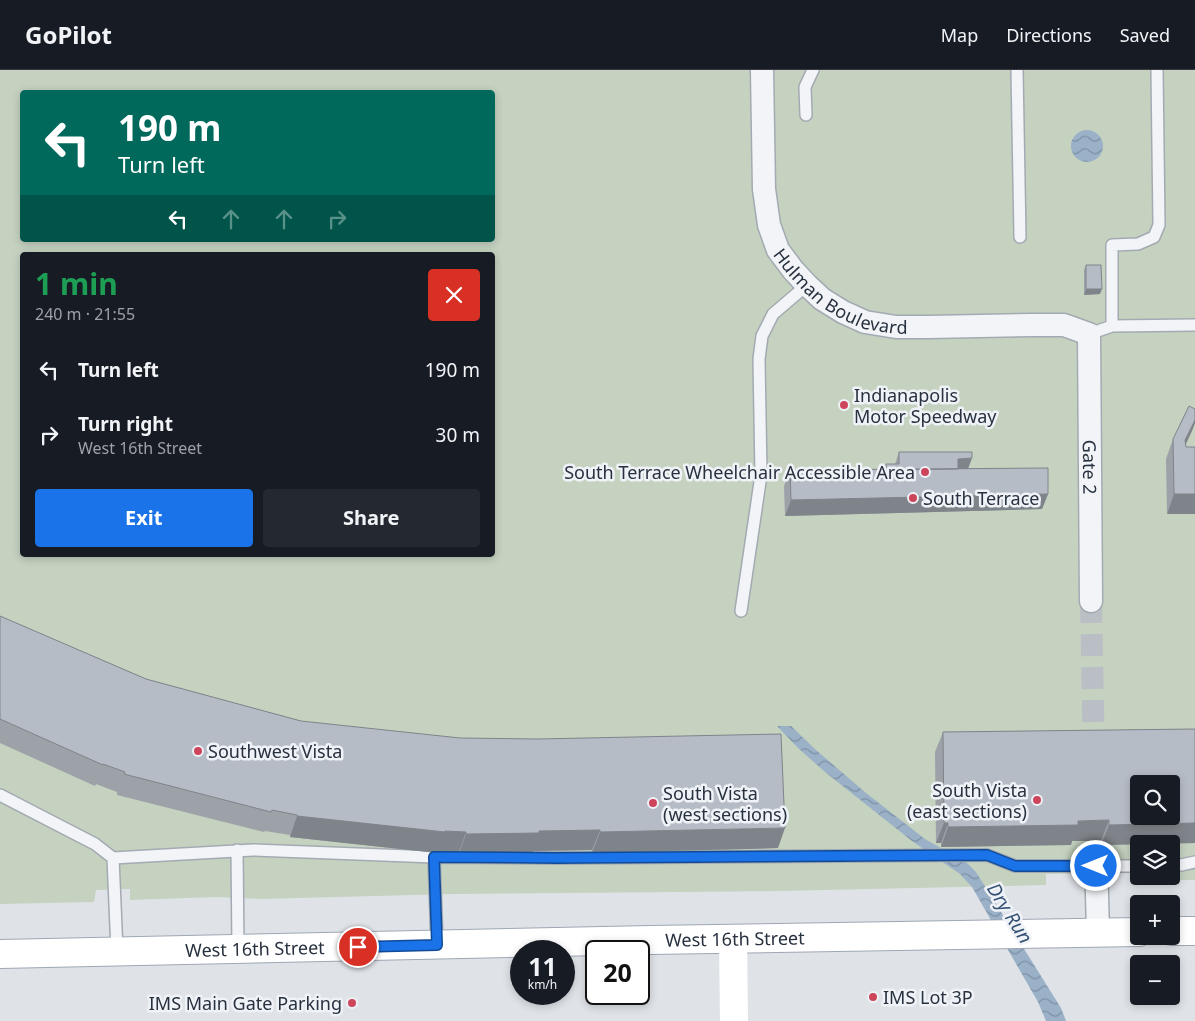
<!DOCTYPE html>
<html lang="en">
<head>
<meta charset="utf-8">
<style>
  :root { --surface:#171b24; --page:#242831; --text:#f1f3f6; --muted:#9ea1a6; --line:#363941; --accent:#1a73e8 }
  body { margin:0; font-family:"Noto Sans",sans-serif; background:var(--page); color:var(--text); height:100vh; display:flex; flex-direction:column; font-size:19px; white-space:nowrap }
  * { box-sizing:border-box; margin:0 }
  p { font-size:16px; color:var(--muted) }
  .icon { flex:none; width:28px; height:28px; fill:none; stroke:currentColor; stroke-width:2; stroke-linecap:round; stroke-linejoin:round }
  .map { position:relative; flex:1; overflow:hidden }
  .panel { position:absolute; left:20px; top:182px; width:475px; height:305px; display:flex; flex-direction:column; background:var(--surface); border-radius:5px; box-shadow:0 2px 8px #0003 }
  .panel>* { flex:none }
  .hud { position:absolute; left:20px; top:20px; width:475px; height:152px; border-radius:5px; box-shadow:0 2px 8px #0003; background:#00695c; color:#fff; overflow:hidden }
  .tools { position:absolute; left:1130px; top:705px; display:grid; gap:10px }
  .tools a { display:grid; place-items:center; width:50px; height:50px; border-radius:5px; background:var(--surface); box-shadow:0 2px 8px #0003; font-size:25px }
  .speed { position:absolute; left:510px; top:870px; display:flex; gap:10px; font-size:25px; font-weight:700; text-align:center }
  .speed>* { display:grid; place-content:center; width:65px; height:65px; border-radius:50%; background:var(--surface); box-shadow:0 2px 8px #0003; line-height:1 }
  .speed small { font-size:12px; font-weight:400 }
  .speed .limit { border:2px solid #111; border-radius:8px; background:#fff; color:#111 }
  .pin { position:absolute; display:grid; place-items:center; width:42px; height:42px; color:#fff; margin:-21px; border:2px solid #fff; border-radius:50%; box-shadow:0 1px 5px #0007 }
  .me { position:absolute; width:55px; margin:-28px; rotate:270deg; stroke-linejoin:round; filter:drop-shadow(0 0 4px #0008) }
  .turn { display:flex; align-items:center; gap:18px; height:105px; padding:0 15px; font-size:22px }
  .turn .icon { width:65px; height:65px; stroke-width:2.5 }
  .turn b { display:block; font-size:35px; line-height:42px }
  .lanes { display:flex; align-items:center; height:48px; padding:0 15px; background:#0003; justify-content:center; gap:25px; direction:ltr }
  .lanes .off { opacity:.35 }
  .round { display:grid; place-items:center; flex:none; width:52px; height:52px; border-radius:5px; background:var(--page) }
  .head { display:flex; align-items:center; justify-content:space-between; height:85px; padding:0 15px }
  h1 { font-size:30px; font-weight:700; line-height:38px; color:#1e9e55 }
  .cta { display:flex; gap:10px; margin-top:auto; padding:10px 15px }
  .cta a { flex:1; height:58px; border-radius:5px; background:var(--accent); color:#fff; font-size:20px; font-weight:700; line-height:58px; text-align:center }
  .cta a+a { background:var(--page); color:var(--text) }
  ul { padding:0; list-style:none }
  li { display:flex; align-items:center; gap:15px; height:65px; padding:0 15px }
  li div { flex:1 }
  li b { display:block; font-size:19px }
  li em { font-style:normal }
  header { display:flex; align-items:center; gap:30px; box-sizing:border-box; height:70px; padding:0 25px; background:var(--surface); border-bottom:1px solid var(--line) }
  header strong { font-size:24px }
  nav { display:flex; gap:28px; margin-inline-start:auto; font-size:18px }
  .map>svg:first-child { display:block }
  .grass { fill:#c5d2c0; fill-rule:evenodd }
  .water { fill:url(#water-waves) }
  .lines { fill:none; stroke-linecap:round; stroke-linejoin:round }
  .street-tunnel { stroke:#babfc6; stroke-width:22; stroke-dasharray:22 11; stroke-linecap:butt }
  .lane-casing { stroke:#a4aab2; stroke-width:14 }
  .street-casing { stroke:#a4aab2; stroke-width:25 }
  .primary-casing { stroke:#9fa7b4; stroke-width:30 }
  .lane { stroke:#f2f4f7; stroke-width:11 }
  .street { stroke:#f2f4f7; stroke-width:22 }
  .secondary { stroke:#fff; stroke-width:28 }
  .primary { stroke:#fff; stroke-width:28 }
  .wall { fill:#9da2a9 }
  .shaded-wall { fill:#7f848a }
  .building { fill:#b6bcc5; stroke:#7f848a; fill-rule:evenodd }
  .route-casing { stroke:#114b97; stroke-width:12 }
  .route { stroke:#1a73e8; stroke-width:9 }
  .poi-dot { fill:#cc455b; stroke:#eff2f6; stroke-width:2 }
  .labels { text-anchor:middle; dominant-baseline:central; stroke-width:5; stroke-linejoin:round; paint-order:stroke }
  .street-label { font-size:18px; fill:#28313f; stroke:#eff2f6 }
  .poi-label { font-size:18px; fill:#28313f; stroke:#eff2f6; text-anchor:start }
  .water-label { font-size:19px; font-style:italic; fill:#335073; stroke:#eff2f6 }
</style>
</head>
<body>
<header>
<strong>GoPilot</strong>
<nav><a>Map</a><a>Directions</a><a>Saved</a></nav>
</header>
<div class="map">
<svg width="1195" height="951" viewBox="0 0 1195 951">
  <defs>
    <pattern id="water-waves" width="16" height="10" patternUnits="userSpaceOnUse" patternTransform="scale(1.25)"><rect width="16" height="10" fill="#9ab1c8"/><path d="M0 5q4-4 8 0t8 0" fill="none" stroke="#7e91a4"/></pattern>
  </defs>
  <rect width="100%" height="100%" fill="#dfe3e8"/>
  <path class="grass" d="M 0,0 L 1195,0 L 1195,810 L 1147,810 L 1147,806 L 1171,806 L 1171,774 L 1139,774 L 1139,803 L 1046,804 L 1046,815 L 780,821 L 452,824 L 261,829 L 217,827 L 130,830 L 130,819 L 96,820 L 94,832 L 0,834 ZM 22,22 L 492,22 L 492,170 L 22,170 ZM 22,185 L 492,185 L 492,485 L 22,485 ZM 1139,714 L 1171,714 L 1171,746 L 1139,746 Z"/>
  <path class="water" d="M1071 76a16 16 0 1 1 32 0a16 16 0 1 1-32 0Z
    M 777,656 L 791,656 L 816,680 L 866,723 L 925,769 L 967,793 L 976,802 L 1061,938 L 1066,951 L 1046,951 L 1038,932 L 972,817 L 960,804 L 912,771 L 825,702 L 798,678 Z"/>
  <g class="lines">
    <path class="street-tunnel" d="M 1091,531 L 1094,691"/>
    <defs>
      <path id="lane" d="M 1017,0 L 1020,167
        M 806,45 L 805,17 L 813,0
        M 1112,256 L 1112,175 L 1138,174 L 1154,167 L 1159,155 L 1157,0
        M 1089,264 L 1112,256 L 1195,255
        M 741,541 L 761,405 L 759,289 L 762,266 L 773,244 L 807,215
        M 0,725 L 95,774 L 113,788 L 117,881
        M 237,780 L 238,879
        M 434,787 L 437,875
        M 113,788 L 253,780 L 434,787 L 556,788 L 987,785 L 1015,796 L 1139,796
        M 1171,795 L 1181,795 L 1195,792"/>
      <g id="street">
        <path id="s1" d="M 762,0 L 764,119 L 769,155 L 778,180 L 793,200 L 807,215 L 822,229 L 843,242 L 865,252 L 896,257 L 929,257 L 1031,255 L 1064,255 L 1089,264 L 1091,531"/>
        <path d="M 1096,787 L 1098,863"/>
      </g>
      <g id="primary">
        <path d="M 1171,861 L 1195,861"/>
        <path id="s2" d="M 0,884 L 650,870 L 1139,862"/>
      </g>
    </defs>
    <use href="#lane" class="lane-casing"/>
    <use href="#street" class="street-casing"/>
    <use href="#primary" class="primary-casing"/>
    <use href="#lane" class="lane"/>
    <use href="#street" class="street"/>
    <path class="secondary" d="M 733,869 L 734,951"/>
    <use href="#primary" class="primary"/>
  </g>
  <path class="wall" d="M 1086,195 L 1100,224 L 1084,225 L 1084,200 Z
    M 1195,339 L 1195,353 L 1185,375 L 1186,377 L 1195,377 L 1167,444 L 1166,389 L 1173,369 Z
    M 899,382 L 968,399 L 1048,424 L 1042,439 L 785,446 L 784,416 L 790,400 L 884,400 L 886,394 L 895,394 Z
    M 0,546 L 146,609 L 301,651 L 778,778 L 592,783 L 592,780 L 533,781 L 532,783 L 459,784 L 459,782 L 438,781 L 437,783 L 290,767 L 290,765 L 265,761 L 264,762 L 117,725 L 117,722 L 96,714 L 95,716 L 0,673 Z
    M 1195,659 L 1195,773 L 1101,775 L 1101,771 L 1072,771 L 1071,775 L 941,777 L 941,773 L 936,773 L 935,682 L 943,662 Z"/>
  <path class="shaded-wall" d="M 1086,219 L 1102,219 L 1100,224 L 1084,225 Z
    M 1195,350 L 1195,353 L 1192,361 L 1178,391 L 1185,370 Z
    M 972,388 L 968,399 L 954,399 L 958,389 Z
    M 1048,424 L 1042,439 L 785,446 L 791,430 Z
    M 1174,424 L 1195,424 L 1195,444 L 1167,444 Z
    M 297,746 L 445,761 L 466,762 L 459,782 L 438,781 L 437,783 L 290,767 Z
    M 1109,750 L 1101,771 L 1072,771 L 1071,775 L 941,777 L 948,757 Z
    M 944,753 L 948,753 L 941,773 L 936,773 Z
    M 1195,753 L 1195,773 L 1101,775 L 1109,755 Z
    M 785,758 L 778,778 L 592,783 L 600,762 Z
    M 600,760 L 592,780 L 533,781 L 532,783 L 459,784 L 466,764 L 539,761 Z"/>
  <path class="building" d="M 1086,195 L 1101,195 L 1102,219 L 1086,219 Z
    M 1189,336 L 1195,339 L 1195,350 L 1185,370 L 1186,377 L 1195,377 L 1195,424 L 1174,424 L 1173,369 Z
    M 899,382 L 972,382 L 972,388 L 958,389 L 958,399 L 886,400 L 886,394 L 899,394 Z
    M 1048,398 L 1048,424 L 791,430 L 790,400 Z
    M 0,546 L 146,609 L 301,651 L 460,668 L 537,669 L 781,664 L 785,758 L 600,762 L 600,760 L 539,761 L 539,763 L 466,764 L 466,762 L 445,761 L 445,762 L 297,746 L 297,745 L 272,740 L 271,742 L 124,704 L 125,702 L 103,694 L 103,695 L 0,649 Z
    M 1195,659 L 1195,753 L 1109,755 L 1109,750 L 1078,751 L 1078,755 L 948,757 L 948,753 L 944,753 L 943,662 ZM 1139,714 L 1171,714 L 1171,746 L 1139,746 Z"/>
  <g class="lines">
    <defs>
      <path id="route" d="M 358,877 L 437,875 L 434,787 L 556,788 L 987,785 L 1015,796 L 1096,796"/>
    </defs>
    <use href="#route" class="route-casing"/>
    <use href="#route" class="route"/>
  </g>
  <g class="poi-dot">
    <circle cx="844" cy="335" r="5"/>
    <circle cx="925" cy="402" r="5"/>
    <circle cx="913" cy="428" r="5"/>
    <circle cx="198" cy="681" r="5"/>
    <circle cx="1037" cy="730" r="5"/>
    <circle cx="653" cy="733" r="5"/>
    <circle cx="873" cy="927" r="5"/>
    <circle cx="352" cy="933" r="5"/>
  </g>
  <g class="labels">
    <g class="street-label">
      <text stroke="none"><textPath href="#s1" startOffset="261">Hulman Boulevard</textPath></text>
      <text stroke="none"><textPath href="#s1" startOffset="656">Gate 2</textPath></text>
      <text stroke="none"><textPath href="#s2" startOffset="735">West 16th Street</textPath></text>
      <text stroke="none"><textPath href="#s2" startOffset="255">West 16th Street</textPath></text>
    </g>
    <g class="poi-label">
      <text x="854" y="325">Indianapolis<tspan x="854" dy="21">Motor Speedway</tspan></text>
      <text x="915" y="402" text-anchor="end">South Terrace Wheelchair Accessible Area</text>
      <text x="923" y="428">South Terrace</text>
      <text x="208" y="681">Southwest Vista</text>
      <text x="1027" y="720" text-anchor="end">South Vista<tspan x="1027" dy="21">(east sections)</tspan></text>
      <text x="663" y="723">South Vista<tspan x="663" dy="21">(west sections)</tspan></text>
      <text x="883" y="927">IMS Lot 3P</text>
      <text x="342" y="933" text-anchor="end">IMS Main Gate Parking</text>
    </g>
    <g class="water-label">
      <text transform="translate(1010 843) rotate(58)">Dry Run</text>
    </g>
  </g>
</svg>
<div class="tools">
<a><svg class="icon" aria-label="search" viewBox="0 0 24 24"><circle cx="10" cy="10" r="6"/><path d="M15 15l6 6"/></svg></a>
<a><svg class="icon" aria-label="layers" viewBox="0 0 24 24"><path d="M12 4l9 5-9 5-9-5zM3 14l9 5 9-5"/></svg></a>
<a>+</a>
<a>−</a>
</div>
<div class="speed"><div>11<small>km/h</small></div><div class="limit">20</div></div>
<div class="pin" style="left:358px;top:877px;background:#d93025"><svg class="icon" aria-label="arrive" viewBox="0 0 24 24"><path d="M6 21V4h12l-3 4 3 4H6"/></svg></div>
<svg class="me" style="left:1096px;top:796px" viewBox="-20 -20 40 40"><circle r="17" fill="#1a73e8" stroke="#fff" stroke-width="3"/><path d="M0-11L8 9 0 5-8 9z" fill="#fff"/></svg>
<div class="hud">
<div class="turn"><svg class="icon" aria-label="left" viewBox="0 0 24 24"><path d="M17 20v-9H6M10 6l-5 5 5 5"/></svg><div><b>190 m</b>Turn left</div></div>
<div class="lanes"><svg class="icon" aria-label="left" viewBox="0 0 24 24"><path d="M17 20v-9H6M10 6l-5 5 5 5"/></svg><svg class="icon off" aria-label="ahead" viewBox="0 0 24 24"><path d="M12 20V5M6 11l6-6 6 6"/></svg><svg class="icon off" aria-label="ahead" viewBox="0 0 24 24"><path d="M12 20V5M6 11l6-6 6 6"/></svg><svg class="icon off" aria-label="right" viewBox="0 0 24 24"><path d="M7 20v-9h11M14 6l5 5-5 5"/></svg></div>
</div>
<section class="panel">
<div class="head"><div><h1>1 min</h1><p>240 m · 21:55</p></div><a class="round" style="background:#d93025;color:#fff"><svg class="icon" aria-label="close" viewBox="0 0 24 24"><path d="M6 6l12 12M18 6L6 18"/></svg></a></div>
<ul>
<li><svg class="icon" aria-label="left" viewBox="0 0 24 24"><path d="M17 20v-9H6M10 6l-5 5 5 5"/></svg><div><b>Turn left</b></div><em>190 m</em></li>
<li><svg class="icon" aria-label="right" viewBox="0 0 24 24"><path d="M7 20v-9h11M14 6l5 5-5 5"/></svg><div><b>Turn right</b><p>West 16th Street</p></div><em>30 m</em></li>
</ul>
<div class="cta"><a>Exit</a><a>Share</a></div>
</section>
</div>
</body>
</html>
